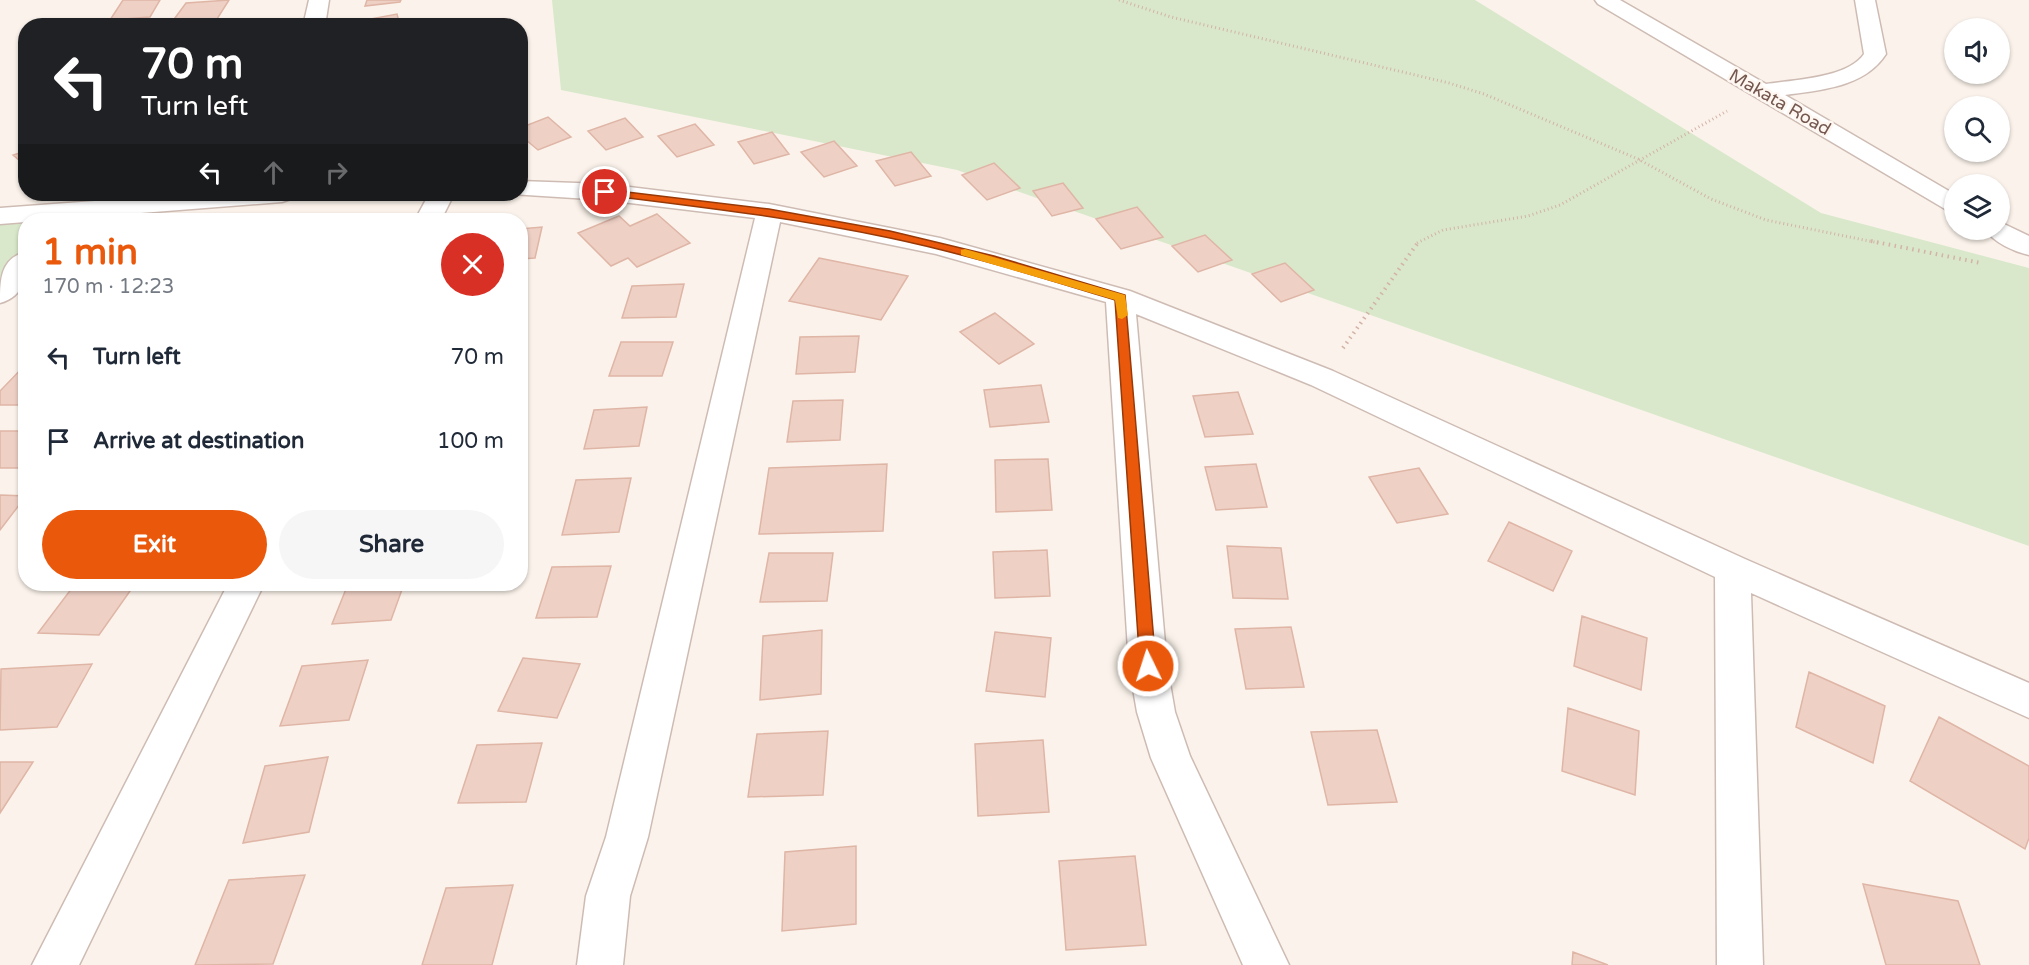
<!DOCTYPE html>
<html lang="en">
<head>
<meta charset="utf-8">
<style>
  :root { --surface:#fff; --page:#f6f6f7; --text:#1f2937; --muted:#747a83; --accent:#ea580c }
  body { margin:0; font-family:"Varela Round",sans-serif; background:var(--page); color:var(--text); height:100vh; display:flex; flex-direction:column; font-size:22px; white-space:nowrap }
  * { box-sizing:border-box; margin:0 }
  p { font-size:20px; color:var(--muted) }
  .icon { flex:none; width:33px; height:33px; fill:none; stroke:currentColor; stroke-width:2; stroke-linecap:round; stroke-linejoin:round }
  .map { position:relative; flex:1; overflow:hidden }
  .drawer { position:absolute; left:18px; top:213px; width:510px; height:378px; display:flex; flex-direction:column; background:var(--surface); border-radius:24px; box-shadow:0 2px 4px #0004 }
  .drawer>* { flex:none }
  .guide { position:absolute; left:18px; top:18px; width:510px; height:183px; border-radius:24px; box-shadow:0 2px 4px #0004; background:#202124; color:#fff; overflow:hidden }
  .controls { position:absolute; left:1944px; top:18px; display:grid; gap:12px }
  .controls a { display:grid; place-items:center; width:66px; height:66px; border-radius:50%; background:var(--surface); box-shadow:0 2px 4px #0004; font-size:30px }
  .pin { position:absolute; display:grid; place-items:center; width:51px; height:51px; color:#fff; margin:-26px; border:3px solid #fff; border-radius:50%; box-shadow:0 2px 6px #0007 }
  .me { position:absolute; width:66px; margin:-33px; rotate:356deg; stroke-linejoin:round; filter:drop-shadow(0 0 4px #0008) }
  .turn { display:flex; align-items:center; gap:21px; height:126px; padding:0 24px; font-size:27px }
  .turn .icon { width:78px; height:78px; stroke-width:2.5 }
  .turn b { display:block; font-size:42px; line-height:51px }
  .lanes { display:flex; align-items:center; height:57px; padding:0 24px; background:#0003; justify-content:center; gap:30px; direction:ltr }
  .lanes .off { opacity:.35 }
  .round { display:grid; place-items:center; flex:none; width:63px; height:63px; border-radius:32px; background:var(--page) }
  .head { display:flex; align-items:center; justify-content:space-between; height:102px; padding:0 24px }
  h1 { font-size:36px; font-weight:700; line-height:45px; color:var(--accent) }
  .primary-button { display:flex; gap:12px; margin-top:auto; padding:12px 24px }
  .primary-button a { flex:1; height:69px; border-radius:36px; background:var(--accent); color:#fff; font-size:24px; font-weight:700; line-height:69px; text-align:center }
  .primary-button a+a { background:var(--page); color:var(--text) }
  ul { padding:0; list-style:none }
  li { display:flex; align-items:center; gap:18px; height:84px; padding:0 24px }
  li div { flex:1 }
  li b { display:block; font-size:22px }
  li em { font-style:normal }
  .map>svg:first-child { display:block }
  .green { fill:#d9e8ca }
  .building { fill:#eed0c5; stroke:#dfb5a6; stroke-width:1.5 }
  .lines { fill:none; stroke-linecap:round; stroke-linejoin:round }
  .minor-casing { stroke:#cebcb4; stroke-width:3 }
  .path-far1 { stroke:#d3b3a7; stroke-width:3; stroke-dasharray:1 3; stroke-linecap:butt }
  .path { stroke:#d3b3a7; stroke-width:4; stroke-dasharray:1.5 4.5; stroke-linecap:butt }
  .minor { fill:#fff; fill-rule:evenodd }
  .route { fill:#ea580c; stroke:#983908; stroke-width:1.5 }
  .slow { fill:#f59e0b }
  .labels { text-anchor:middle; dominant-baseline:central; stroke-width:5; stroke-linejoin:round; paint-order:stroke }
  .far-street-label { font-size:18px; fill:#745850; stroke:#fef7f1 }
</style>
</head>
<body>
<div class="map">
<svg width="2029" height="965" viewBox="0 0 2029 965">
  <rect width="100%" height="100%" fill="#fbf3eb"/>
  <path class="green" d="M 552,0 L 1475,0 L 1821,213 L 2029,268 L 2029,546 L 957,170 L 561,90 Z
    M 66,209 L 57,220 L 26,220 L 25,260 L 0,294 L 0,216 Z"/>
  <path class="building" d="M 123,0 L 160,0 L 150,17 L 110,20 Z
    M 229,0 L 217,19 L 172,22 L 186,3 Z
    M 367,0 L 401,0 L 400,2 L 365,6 Z
    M 397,14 L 400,26 L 366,26 L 365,20 Z
    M 548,117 L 571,137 L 538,150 L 520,135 L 520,128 Z
    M 625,118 L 643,137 L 606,150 L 588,131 Z
    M 695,124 L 714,145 L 677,157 L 658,136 Z
    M 772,132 L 789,154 L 754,164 L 738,142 Z
    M 834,141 L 857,166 L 824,177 L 801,152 Z
    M 26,151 L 26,166 L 13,155 Z
    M 911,152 L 931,176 L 895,186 L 876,161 Z
    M 994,163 L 1020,188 L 987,200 L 962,175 Z
    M 1063,183 L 1083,208 L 1052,216 L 1033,191 Z
    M 1137,207 L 1163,237 L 1121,249 L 1096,219 Z
    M 657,214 L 690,243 L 637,267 L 628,258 L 611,266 L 578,233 L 619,216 L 630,226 Z
    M 542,227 L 535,258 L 520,259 L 520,229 Z
    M 1205,235 L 1232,260 L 1198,272 L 1172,246 Z
    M 819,258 L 908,276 L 881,320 L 789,301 Z
    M 1285,263 L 1314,290 L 1281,302 L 1252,274 Z
    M 684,284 L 676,317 L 622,318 L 632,286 Z
    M 995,313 L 1034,344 L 999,364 L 960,332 Z
    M 859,336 L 855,372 L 796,374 L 800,337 Z
    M 621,342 L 673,342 L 662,376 L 609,376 Z
    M 26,364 L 26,405 L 0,405 L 0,391 Z
    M 1041,385 L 1049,422 L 990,427 L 984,390 Z
    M 1238,392 L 1253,434 L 1205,437 L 1193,396 Z
    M 843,400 L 840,440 L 787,442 L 793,401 Z
    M 647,407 L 639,446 L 584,449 L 594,410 Z
    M 0,431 L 26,431 L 26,468 L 0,468 Z
    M 1048,459 L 1052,510 L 996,512 L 995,460 Z
    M 887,464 L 883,531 L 759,534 L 769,468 Z
    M 1256,464 L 1267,507 L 1216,510 L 1205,467 Z
    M 1419,468 L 1448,514 L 1397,523 L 1369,477 Z
    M 631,478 L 619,532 L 562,535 L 576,480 Z
    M 0,495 L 26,496 L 0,530 Z
    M 1509,522 L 1572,551 L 1553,591 L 1488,561 Z
    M 1227,546 L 1281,548 L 1288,599 L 1233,598 Z
    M 1047,550 L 1050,596 L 995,598 L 993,552 Z
    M 769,553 L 833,553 L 827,601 L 760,602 Z
    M 611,566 L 597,617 L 536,618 L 552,567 Z
    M 75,584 L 135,584 L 99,635 L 38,633 Z
    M 348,584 L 404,584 L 391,620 L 332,624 Z
    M 1582,616 L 1647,638 L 1641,690 L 1574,666 Z
    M 1291,627 L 1304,687 L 1246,689 L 1235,629 Z
    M 822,630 L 821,694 L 760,700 L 763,636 Z
    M 995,632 L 1051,638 L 1045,697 L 986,691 Z
    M 523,658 L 580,664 L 557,718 L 498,711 Z
    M 368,660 L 349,720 L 280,726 L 302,666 Z
    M 92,664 L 57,727 L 0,730 L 1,669 Z
    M 1809,672 L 1885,706 L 1873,763 L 1796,727 Z
    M 1568,708 L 1639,731 L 1635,795 L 1562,771 Z
    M 1939,717 L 2029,766 L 2029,838 L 2025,849 L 1910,781 Z
    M 1377,730 L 1397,802 L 1328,805 L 1311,732 Z
    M 828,731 L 823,795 L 748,797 L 757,734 Z
    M 1043,740 L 1049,812 L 978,816 L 975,744 Z
    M 542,743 L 526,802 L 458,803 L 477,745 Z
    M 328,757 L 309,832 L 243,843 L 265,766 Z
    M 0,762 L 33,762 L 0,813 Z
    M 856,846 L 856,924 L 782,931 L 785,852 Z
    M 1135,856 L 1146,945 L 1066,950 L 1059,861 Z
    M 305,875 L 273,964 L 195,965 L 229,880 Z
    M 1863,884 L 1958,901 L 1980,965 L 1886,965 Z
    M 513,885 L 492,965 L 422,965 L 446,888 Z
    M 1573,952 L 1608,965 L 1572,965 Z"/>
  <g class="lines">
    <defs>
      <path id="minor" d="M 309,0 L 329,0 L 325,26 L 303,26 Z
        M 1595,0 L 1620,0 L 1766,84 C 1793,80 1848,78 1864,54 L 1855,0 L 1875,0 L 1886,54 C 1865,87 1821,90 1785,95 L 1954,194 L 1954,212 L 1945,209 L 1598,4 Z
        M 520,181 L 605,184 L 769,204 L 940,238 L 1130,291 L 1333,371 L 1745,559 L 2029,683 L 2029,718 L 1751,593 L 1763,965 L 1717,965 L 1715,577 L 1311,385 L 1136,314 L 1167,666 L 1175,712 L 1190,756 L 1289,965 L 1243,965 L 1151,758 L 1137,712 L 1129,666 L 1106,302 L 936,254 L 780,222 L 648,837 L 630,896 L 623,965 L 577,965 L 586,896 L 606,837 L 755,218 L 605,200 L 511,194 L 520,194 Z
        M 189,194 L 295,194 L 291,199 L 282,202 L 0,224 L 0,208 Z
        M 429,194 L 454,194 L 441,220 L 415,220 Z
        M 2000,222 L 2029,236 L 2029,255 C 2015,252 1993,242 1986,230 L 2000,230 Z
        M 26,252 C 26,274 26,296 0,303 C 0,281 0,258 26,252 Z
        M 228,584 L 264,584 L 79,965 L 32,965 Z"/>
    </defs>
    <use href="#minor" class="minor-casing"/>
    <path class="path-far1" d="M 1119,0 L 1171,17 L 1449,83 L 1484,94 L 1638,159 L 1711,199 L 1766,220 L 1879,243
      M 1417,243 L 1443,230 L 1528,216 L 1560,205 L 1727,111"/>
    <path class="path" d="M 1871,241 L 1981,263
      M 1343,348 L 1419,241"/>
    <use href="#minor" class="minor"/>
  </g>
  <path class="route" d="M 602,189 L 769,209 L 890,231 L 994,256 L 1125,295 L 1156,666 L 1153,670 L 1148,672 L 1142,670 L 1140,666 L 1115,300 C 1040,277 966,254 890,238 C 796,218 701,207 605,195 L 600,192 Z"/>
  <path class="slow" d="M 965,249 L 1125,295 L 1128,315 L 1122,319 L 1118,318 L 1115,300 L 961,255 L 961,250 Z"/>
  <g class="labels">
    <g class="far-street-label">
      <text transform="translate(1780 102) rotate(30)">Makata Road</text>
    </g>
  </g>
</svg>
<div class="controls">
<a><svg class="icon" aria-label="sound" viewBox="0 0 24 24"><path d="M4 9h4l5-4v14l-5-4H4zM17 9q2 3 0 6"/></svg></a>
<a><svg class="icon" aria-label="search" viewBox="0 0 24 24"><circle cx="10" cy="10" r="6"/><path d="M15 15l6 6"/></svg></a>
<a><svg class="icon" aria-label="layers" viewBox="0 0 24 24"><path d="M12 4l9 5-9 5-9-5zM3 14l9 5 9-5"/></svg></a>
</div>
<div class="pin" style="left:605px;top:192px;background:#d93025"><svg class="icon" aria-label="arrive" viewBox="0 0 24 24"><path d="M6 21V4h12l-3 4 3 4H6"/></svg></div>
<svg class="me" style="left:1148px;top:666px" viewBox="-20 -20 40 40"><circle r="17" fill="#ea580c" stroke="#fff" stroke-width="3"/><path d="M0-11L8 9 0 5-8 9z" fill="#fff"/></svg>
<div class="guide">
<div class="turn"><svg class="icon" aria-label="left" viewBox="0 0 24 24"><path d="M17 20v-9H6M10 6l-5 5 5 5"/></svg><div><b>70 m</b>Turn left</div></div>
<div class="lanes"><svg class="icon" aria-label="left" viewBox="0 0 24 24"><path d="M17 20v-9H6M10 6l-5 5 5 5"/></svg><svg class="icon off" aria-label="ahead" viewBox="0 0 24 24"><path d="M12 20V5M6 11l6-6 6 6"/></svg><svg class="icon off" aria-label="right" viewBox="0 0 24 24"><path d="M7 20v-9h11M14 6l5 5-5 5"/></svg></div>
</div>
<section class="drawer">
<div class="head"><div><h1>1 min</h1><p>170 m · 12:23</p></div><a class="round" style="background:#d93025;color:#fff"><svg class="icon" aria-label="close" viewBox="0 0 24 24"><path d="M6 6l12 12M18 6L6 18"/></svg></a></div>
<ul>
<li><svg class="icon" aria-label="left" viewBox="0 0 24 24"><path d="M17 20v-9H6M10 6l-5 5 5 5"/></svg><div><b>Turn left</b></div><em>70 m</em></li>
<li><svg class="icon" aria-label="arrive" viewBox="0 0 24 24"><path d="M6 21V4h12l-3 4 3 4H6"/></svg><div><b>Arrive at destination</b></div><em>100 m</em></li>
</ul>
<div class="primary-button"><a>Exit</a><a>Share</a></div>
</section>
</div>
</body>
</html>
